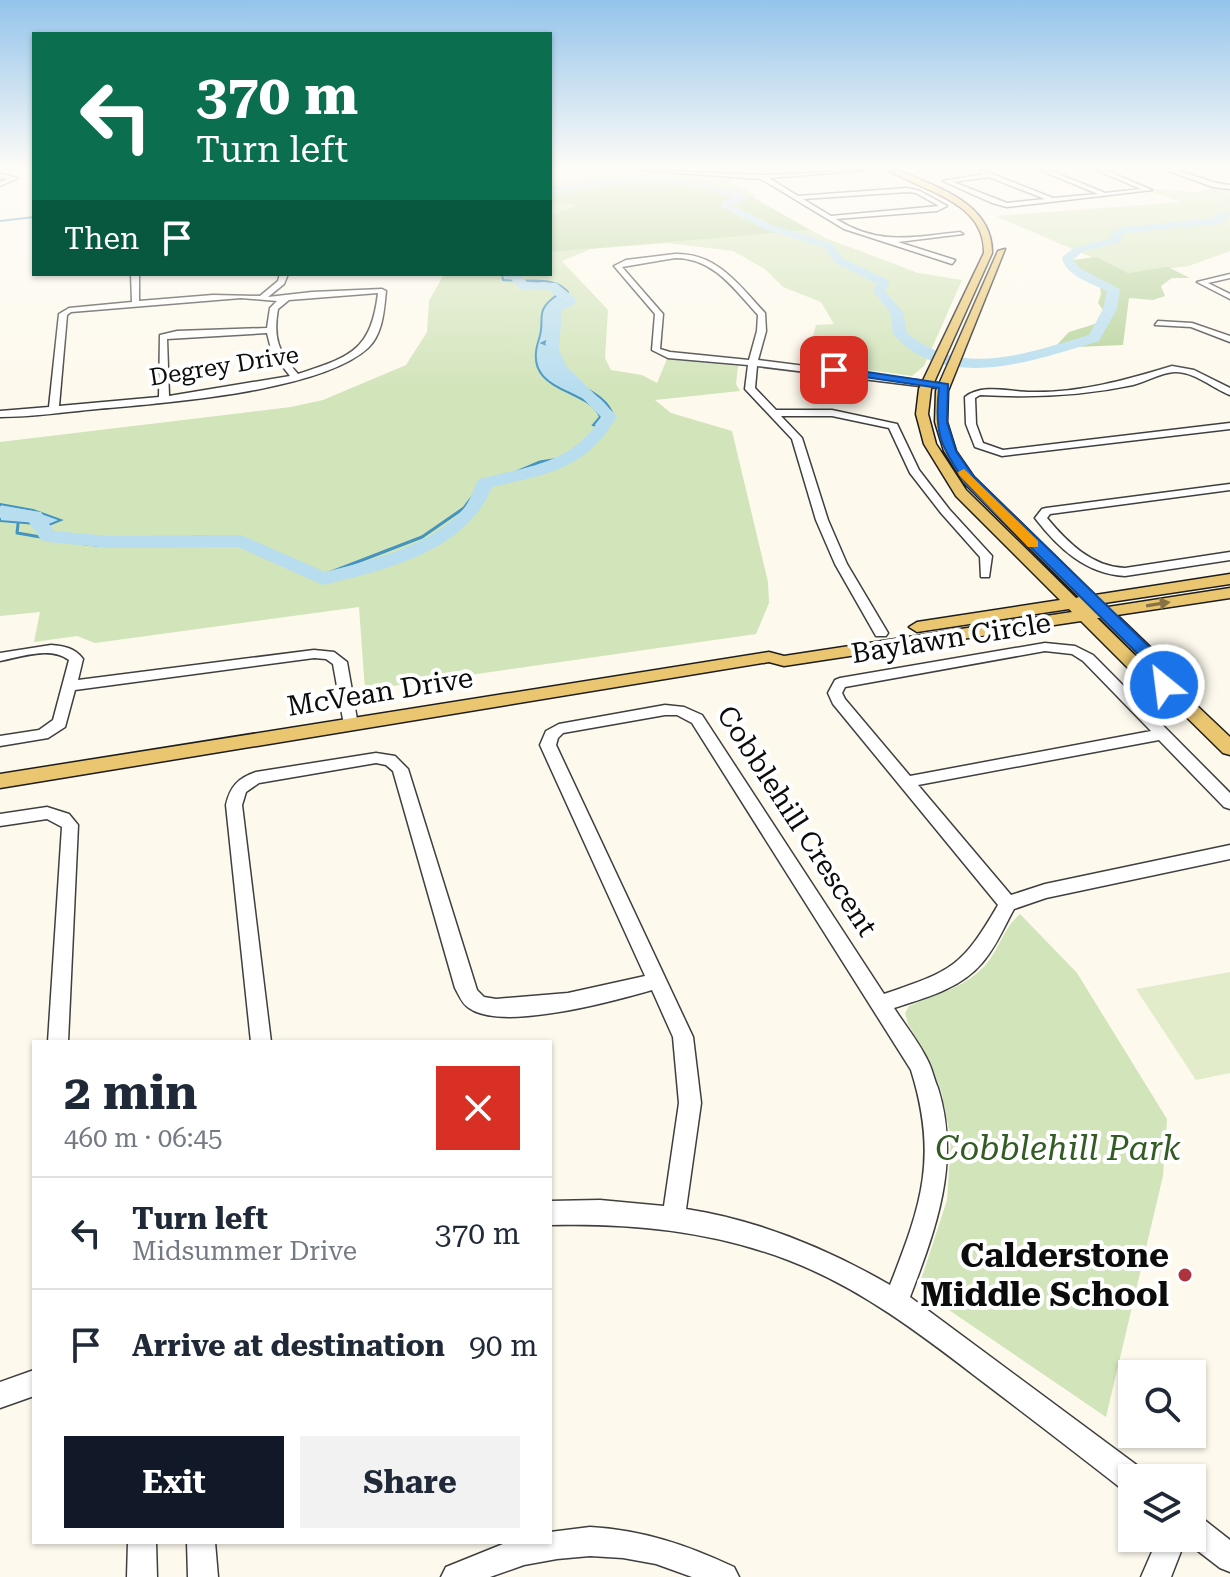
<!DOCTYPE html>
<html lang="en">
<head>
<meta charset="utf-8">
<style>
  :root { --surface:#fff; --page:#f2f2f3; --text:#1f2937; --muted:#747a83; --line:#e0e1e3; --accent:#111827 }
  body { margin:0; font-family:"Roboto Serif",serif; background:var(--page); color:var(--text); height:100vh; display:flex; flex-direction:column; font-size:30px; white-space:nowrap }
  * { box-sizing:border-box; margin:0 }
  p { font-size:26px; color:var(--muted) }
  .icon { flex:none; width:44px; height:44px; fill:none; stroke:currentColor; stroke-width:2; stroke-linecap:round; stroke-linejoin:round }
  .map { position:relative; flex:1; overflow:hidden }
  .drawer { position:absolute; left:32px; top:1040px; width:520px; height:504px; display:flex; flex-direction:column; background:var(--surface); border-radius:0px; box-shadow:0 2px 6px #0004 }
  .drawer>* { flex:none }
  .top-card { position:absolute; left:32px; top:32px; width:520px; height:244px; border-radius:0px; box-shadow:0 2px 6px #0004; background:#0b6e4f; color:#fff; overflow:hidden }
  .buttons { position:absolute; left:1118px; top:1360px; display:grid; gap:16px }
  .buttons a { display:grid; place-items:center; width:88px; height:88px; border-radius:0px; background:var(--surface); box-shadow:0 2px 6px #0004; font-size:40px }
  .pin { position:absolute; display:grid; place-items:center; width:68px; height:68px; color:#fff; margin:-34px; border-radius:16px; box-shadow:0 4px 12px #0006 }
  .me { position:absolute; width:88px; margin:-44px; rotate:331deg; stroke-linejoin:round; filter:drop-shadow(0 0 6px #0008) }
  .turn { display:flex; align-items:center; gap:28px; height:168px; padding:0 32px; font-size:36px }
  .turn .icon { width:104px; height:104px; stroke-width:2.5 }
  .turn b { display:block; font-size:56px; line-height:68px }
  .then { display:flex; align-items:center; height:76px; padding:0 32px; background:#0003; gap:16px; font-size:30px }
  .round { display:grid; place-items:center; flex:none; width:84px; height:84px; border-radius:0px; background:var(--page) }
  .headline { display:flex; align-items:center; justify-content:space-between; height:136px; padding:0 32px }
  h1 { font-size:48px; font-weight:700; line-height:60px }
  .primary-button { display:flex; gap:16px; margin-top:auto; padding:16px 32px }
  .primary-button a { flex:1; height:92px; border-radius:0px; background:var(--accent); color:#fff; font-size:32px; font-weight:700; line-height:92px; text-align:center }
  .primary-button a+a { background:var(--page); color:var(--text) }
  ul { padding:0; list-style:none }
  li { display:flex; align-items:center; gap:24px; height:112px; padding:0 32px; border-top:2px solid var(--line) }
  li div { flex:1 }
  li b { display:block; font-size:30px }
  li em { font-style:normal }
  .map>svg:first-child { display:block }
  .green { fill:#d2e4ba }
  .forest { fill:#b7d39b }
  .pitch { fill:#e2eccb }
  .water { fill:#b7ddef; stroke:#4594bf; stroke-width:2 }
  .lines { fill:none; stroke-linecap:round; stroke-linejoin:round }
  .stream-far1 { stroke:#4594bf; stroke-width:2 }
  .stream { stroke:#4594bf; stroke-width:3 }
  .river { fill:#b7ddef; fill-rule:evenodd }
  .minor-casing { stroke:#3f3f3f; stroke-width:3 }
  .major-casing { stroke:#1d1d1d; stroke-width:3 }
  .minor { fill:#fff; fill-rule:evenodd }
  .major { fill:#eac670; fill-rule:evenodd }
  .oneway { fill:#867243 }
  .route { fill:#1a73e8; stroke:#114b97; stroke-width:2 }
  .slow { fill:#f59e0b }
  .poi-dot { fill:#ad333f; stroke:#fff; stroke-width:3 }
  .labels { text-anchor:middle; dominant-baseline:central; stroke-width:8; stroke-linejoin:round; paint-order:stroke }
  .far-street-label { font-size:24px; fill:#0c0c0c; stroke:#fff }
  .street-label { font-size:28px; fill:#0c0c0c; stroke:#fff }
  .near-park-label { font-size:34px; font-style:italic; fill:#325c24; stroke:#fff }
  .near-poi-label { font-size:34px; font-weight:bold; fill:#0c0c0c; stroke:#fff; text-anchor:end }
</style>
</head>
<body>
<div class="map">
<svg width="1230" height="1577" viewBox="0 0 1230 1577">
  <rect width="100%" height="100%" fill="#fdf9ed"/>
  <path class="green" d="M 614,170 L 733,179 L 733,184 L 756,195 L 754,198 L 823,237 L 918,273 L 962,280 L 924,366 L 912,376 L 807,361 L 816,325 L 834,324 L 821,302 L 783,287 L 765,269 L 733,251 L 667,243 L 591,249 L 562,261 L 608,310 L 605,358 L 611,370 L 642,375 L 657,383 L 667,359 L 738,366 L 736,384 L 740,391 L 655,400 L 671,413 L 732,431 L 768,582 L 769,603 L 756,634 L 365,690 L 359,607 L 95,643 L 77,636 L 34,642 L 40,612 L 0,616 L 0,442 L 291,407 L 323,400 L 406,365 L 427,332 L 429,301 L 444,274 L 550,274 L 550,181 Z
    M 1214,187 L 1230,189 L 1230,251 L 1189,266 L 1128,273 L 996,216 L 1181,202 L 1151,192 L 1155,189 L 1197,192 Z
    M 1020,914 L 1077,973 L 1167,1119 L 1163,1176 L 1106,1417 L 921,1291 L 920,1283 L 947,1200 L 951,1140 L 941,1090 L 928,1058 L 908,1024 L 905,1013 L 909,1006 C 937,993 967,988 988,962 C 1000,946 1004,928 1020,914 Z"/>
  <path class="forest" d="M 612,178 L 699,185 L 754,198 L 810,230 L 550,252 L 550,216 L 576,206 L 570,203 L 550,203 L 550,191 Z
    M 1096,257 L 1128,273 L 1168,267 L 1190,278 L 1172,278 L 1161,286 L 1165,296 L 1153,300 L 1129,298 L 1123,345 L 1054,348 L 1069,332 L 1098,323 L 1105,313 L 1098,303 L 1101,294 L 1100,287 L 1069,267 L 1073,260 Z"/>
  <path class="pitch" d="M 1230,972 L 1230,1073 L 1196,1080 L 1136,989 Z"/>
  <path class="water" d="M 502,274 C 513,274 507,279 518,280 C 536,282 555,277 568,292 L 551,314 L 551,339 L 542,343 L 549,346 C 549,386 603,382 614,417 L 607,426 L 601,428 L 593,425 L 600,417 C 589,387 520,394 539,339 C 546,318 533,312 557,295 L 557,290 L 536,282 L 503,280 Z
    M 0,504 L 33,510 L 61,520 L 49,525 L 0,521 Z"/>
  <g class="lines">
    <path class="stream-far1" d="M 550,189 L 565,187
      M 0,221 L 34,217"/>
    <path class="stream" d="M 18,524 L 17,533 C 43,537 70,543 96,545 C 140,547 185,531 230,540 C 265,548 289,574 326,574 L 422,537 L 464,508 L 479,488 L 540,462 L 572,457 L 601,428"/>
    <path class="river" d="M 647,176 L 694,180 L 746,195 L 746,199 L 733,205 L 772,225 L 833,244 L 842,258 L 888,280 L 890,283 L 885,291 L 903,312 L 907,333 C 963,379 1026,353 1089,335 L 1103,309 L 1107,291 C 1091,283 1064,275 1062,257 L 1074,248 L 1111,238 L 1111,232 L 1124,227 L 1214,218 L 1216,213 L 1230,211 L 1230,217 L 1218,224 L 1126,233 L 1121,235 L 1121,242 L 1082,252 L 1073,260 L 1081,269 L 1120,289 L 1117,309 L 1099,341 C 1035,360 946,394 893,334 L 890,312 L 873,291 L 877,284 L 834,262 L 825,248 L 764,229 L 721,207 L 721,203 L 733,197 C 671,177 613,181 550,195 L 550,189 L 599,179 Z
      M 506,274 L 519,274 L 527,282 L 556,283 L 575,298 L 575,304 L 562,310 L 559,350 L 566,366 L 617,416 C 587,469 548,474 492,487 C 466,552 385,570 323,585 L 238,547 L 110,548 L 48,542 L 41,540 L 28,521 L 0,518 L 0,506 L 41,512 L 54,531 L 110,536 L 241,535 L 325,572 C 371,560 433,546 465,507 C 471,499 473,488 479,479 C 527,467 574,463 601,417 L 553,368 L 545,350 L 550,308 L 561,300 L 549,290 L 520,289 Z"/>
    <defs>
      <path id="minor" d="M 639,170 L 764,175 L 867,170 L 769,178 L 798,196 L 907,188 L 920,191 L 947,206 L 937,211 L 836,219 C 880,246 912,237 960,232 L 963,234 L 898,242 L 955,260 L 952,264 L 844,229 L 761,179 ZM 907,192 L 916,193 L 939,206 L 831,216 L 803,199 Z
        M 982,170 L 1053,198 L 1098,194 L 1040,170 L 1049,170 L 1105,193 L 1141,189 L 1096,170 L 1105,170 L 1152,190 L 1007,207 L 992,203 L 943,181 L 983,174 L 979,172 ZM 989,177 L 1045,199 L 1007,203 L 953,182 Z
        M 1166,170 C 1188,170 1208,184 1230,185 L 1230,189 L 1213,187 Z
        M 0,174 L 18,178 L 0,186 L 0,182 L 8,179 L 0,178 Z
        M 675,254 C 717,253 738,284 765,313 L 766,331 L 758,360 L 947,384 L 949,386 L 944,389 L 757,366 L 755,388 L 776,410 L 832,410 L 897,424 L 919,470 L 949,509 L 992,556 L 989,577 L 981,577 L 980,557 L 941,513 L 910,473 L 889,428 L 832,416 L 781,416 L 802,438 L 828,520 L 847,564 L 888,633 L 886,636 L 876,636 L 835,564 L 816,520 L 792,439 L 745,389 L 748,365 L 668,358 L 652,350 L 655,314 L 614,266 L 626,260 ZM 675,258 C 714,258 734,289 758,315 L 757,331 L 749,360 L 670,352 L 660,349 L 663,314 L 622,267 Z
        M 131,274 L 139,274 L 139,301 L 213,295 L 260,296 L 278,281 L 280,274 L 288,274 L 284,284 L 268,297 L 312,292 L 382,289 L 386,291 C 384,310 383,334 368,348 C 320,392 163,403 97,409 C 65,412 32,417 0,417 L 0,411 L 49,407 L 59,314 L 69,308 L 132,302 ZM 378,293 C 371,352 349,357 298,374 C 278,352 273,338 278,309 L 289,300 ZM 241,298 L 277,301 L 270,308 L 267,328 L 177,331 L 160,335 L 159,397 L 59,406 L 67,315 L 71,312 ZM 267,333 L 272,353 L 290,376 L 169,396 L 167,339 Z
        M 1230,274 L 1230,278 L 1208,283 L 1230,294 L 1230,299 L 1197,282 Z
        M 1158,321 L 1192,323 L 1230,336 L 1230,342 L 1191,327 L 1155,325 Z
        M 1172,366 L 1194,370 L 1230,388 L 1230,395 C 1212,388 1194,371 1174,372 C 1160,373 1146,382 1133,385 C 1081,396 1032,398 980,395 L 975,398 L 976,424 L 983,443 L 1003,450 L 1230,423 L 1230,429 L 1002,456 L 975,447 L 966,424 L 965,397 C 982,383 1011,392 1031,392 C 1080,393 1126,380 1172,366 Z
        M 1230,484 L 1230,490 L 1050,514 L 1047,518 C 1067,542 1092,567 1125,568 L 1230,552 L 1230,560 L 1125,576 C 1086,574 1058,548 1035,518 L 1042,509 L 1046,508 Z
        M 1045,643 L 1075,646 L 1093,655 L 1230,793 L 1230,809 L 1224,807 L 1159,740 L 918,785 L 1011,895 L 1045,884 L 1230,845 L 1230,859 L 1046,898 L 1014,909 C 1004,927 996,947 982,963 C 960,989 925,998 894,1008 C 905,1025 918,1041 927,1059 C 932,1068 934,1079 938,1088 C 961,1162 936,1229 910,1297 L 1142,1469 L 1145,1478 L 1132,1478 L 1132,1493 L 1122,1489 C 1076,1453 1029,1417 983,1382 C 922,1335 861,1288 788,1260 C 711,1231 632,1223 550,1225 L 550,1201 L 600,1200 L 664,1206 L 679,1103 L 673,1037 L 652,990 C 614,1001 502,1032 469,1008 C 462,1004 459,995 455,988 L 393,771 L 386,765 L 376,763 L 259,783 L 246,792 L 242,805 L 271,1042 L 251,1042 L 226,805 C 230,787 238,778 256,772 L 376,753 L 395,756 L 408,769 L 477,990 L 484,997 L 496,999 L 568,993 L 645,976 L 540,745 L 546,731 L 559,724 L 665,705 L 684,707 L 702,715 L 884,994 C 952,971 962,967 998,905 L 833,704 L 828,693 L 835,680 L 840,678 ZM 1045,651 L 1072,654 L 1083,661 L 1151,731 L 910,776 L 845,699 L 842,693 L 845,687 ZM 665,715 L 677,715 L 692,723 L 911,1070 C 938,1156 922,1204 890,1285 C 828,1249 758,1220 686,1209 L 701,1103 L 693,1037 L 556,745 L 558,738 L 563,733 Z
        M 51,645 C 64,646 75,648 83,659 L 78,680 L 314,650 L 334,652 L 347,662 L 358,725 L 351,730 L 344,725 L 333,664 L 326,659 L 314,658 L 75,690 L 65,727 L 48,738 L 0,746 L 0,736 L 39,730 L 53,720 L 69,660 C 50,646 21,657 0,661 L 0,653 Z
        M 47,807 L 69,814 L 78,825 L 68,1042 L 48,1042 L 62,827 L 47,819 L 0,826 L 0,814 Z
        M 34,1370 L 34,1396 L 0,1408 L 0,1382 Z
        M 1192,1514 L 1202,1518 L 1230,1540 L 1230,1572 L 1220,1568 L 1185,1541 L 1171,1577 L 1141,1577 L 1158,1538 L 1192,1538 Z
        M 590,1527 C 643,1530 687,1545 734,1567 L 739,1577 L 692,1577 L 656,1564 L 623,1558 L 590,1556 L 557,1559 L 524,1565 L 490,1577 L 441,1577 L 446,1567 L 508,1542 L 550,1542 L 550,1532 Z
        M 128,1542 L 156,1542 L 157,1577 L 127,1577 Z
        M 187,1542 L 215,1542 L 218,1577 L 188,1577 Z"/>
      <path id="major" d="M 888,170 L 898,170 C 936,187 993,203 992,253 L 931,389 L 928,414 L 936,444 L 966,490 L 1076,598 L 1079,597 L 964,483 L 944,451 L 935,422 L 936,391 L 998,251 L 1005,249 L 948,391 L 947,422 L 956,451 L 974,477 L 1095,595 L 1230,574 L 1230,584 L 1104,603 L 1108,607 L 1230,588 L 1230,598 L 1117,615 L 1171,667 L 1173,683 L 1230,737 L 1230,755 L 1223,753 L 1158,689 L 1141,681 L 1081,621 L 784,666 L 769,662 L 0,788 L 0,774 L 769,652 L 784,656 L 1072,612 L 1069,609 L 917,632 L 909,627 L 917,622 L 1060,600 L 956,496 L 924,444 L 916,414 L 919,389 L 984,253 C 985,201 924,192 888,170 ZM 1097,618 L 1100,618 L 1156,674 L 1153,673 Z"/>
    </defs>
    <use href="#minor" class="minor-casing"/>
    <use href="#major" class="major-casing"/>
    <use href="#minor" class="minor"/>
    <use href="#major" class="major"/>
  </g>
  <defs><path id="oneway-solid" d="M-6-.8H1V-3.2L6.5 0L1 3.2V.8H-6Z" transform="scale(2)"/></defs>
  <use class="oneway" href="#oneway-solid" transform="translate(1158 604) rotate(-9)"/>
  <linearGradient id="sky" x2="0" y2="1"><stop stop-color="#94c4eb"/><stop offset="0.43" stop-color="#fefcf7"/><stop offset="1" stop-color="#fefcf7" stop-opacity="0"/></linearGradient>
  <rect width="1230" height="391" fill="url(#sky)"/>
  <path class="route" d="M 834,367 L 948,384 L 947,422 L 956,451 L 974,477 L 1171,668 L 1173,671 L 1170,689 L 1158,689 L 1157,673 L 965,482 C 940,445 934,433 939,388 L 830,372 L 830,367 Z"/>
  <path class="slow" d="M 964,469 L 1038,541 L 1038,547 L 1028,547 L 959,475 L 958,472 Z"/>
  <circle class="poi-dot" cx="1185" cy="1275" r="8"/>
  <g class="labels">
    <g class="far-street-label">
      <text transform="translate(224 366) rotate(-9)">Degrey Drive</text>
    </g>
    <g class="street-label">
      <text transform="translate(951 638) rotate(-9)">Baylawn Circle</text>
      <text transform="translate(380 692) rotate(-9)">McVean Drive</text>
      <text transform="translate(797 821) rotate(57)">Cobblehill Crescent</text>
    </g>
    <g class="near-park-label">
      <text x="1058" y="1148">Cobblehill Park</text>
    </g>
    <g class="near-poi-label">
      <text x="1169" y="1255">Calderstone<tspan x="1169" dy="39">Middle School</tspan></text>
    </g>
  </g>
</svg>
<div class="buttons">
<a><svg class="icon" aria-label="search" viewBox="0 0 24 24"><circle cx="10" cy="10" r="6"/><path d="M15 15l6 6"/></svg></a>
<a><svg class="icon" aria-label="layers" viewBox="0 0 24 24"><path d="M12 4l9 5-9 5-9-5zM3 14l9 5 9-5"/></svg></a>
</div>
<div class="pin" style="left:834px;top:370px;background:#d93025"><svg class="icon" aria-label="arrive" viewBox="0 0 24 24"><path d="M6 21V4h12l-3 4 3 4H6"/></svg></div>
<svg class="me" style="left:1164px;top:685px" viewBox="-20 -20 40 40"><circle r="17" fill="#1a73e8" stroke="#fff" stroke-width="3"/><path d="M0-11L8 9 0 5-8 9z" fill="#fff"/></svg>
<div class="top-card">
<div class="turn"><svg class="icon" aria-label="left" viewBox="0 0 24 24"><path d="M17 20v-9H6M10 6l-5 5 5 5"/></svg><div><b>370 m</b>Turn left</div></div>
<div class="then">Then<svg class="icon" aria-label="arrive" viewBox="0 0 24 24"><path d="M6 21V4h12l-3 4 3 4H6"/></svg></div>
</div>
<section class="drawer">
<div class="headline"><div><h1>2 min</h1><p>460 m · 06:45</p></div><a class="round" style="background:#d93025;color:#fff"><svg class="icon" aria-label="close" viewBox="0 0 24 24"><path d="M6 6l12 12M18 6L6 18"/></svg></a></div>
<ul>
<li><svg class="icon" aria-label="left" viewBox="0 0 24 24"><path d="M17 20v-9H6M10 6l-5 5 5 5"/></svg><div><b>Turn left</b><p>Midsummer Drive</p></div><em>370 m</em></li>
<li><svg class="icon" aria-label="arrive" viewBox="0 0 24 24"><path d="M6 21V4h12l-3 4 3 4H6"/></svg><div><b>Arrive at destination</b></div><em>90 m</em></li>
</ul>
<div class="primary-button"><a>Exit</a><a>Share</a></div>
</section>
</div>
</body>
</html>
